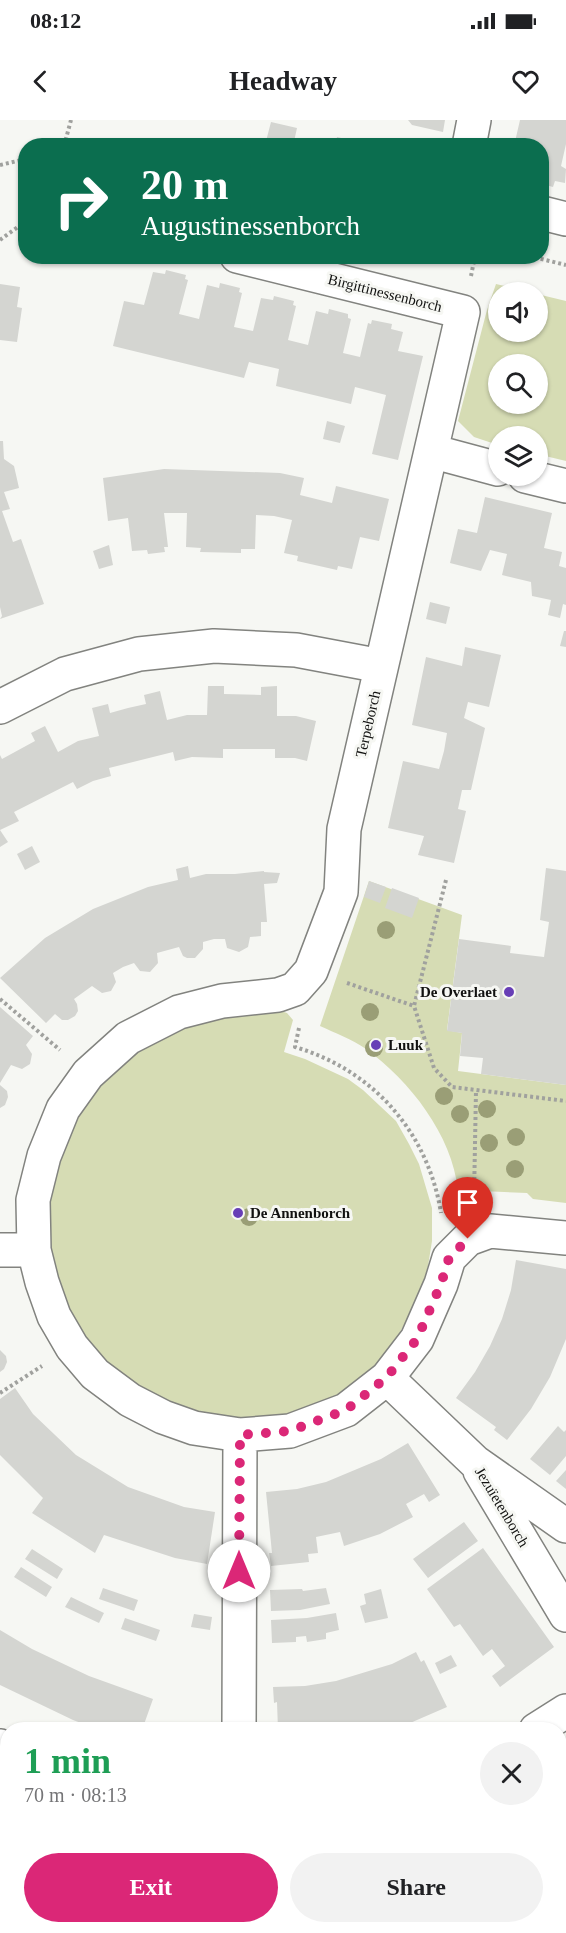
<!DOCTYPE html>
<html lang="en">
<head>
<meta charset="utf-8">
<style>
  :root { --surface:#fff; --page:#f2f2f2; --text:#202124; --muted:#757577; --accent:#db2777 }
  body { margin:0; font-family:Georgia,serif; background:var(--page); color:var(--text); height:100vh; display:flex; flex-direction:column; font-size:22px; white-space:nowrap }
  * { box-sizing:border-box; margin:0 }
  p { font-size:20px; color:var(--muted) }
  .icon { flex:none; width:33px; height:33px; fill:none; stroke:currentColor; stroke-width:2; stroke-linecap:round; stroke-linejoin:round }
  .map { position:relative; flex:1; overflow:hidden }
  .drawer { position:absolute; left:0px; top:1602px; width:567px; height:212px; display:flex; flex-direction:column; background:var(--surface); border-radius:24px 24px 0 0; box-shadow:0 2px 4px #0004 }
  .drawer>* { flex:none }
  .top-card { position:absolute; left:18px; top:18px; width:531px; height:126px; border-radius:24px; box-shadow:0 2px 4px #0004; background:#0b6e4f; color:#fff; overflow:hidden }
  .controls { position:absolute; left:488px; top:162px; display:grid; gap:12px }
  .controls a { display:grid; place-items:center; width:60px; height:60px; border-radius:50%; background:var(--surface); box-shadow:0 2px 4px #0004; font-size:30px }
  .pin { position:absolute; display:grid; place-items:center; width:51px; height:51px; color:#fff; margin:-62px -26px; border-radius:50% 50% 50% 0; rotate:-45deg; box-shadow:0 0 6px #0007 }
  .pin .icon { rotate:45deg }
  .me { position:absolute; width:66px; margin:-33px; rotate:0deg; stroke-linejoin:round; filter:drop-shadow(0 0 4px #0008) }
  .turn { display:flex; align-items:center; gap:21px; height:126px; padding:0 24px; font-size:27px }
  .turn .icon { width:78px; height:78px; stroke-width:2.5 }
  .turn b { display:block; font-size:42px; line-height:51px }
  .round { display:grid; place-items:center; flex:none; width:63px; height:63px; border-radius:32px; background:var(--page) }
  .overview { display:flex; align-items:center; justify-content:space-between; height:102px; padding:0 24px }
  h1 { font-size:36px; font-weight:700; line-height:45px; color:#1e9e55 }
  .action { display:flex; gap:12px; margin-top:auto; padding:12px 24px }
  .action a { flex:1; height:69px; border-radius:36px; background:var(--accent); color:#fff; font-size:24px; font-weight:700; line-height:69px; text-align:center }
  .action a+a { background:var(--page); color:var(--text) }
  .status { display:flex; justify-content:space-between; align-items:center; height:42px; padding:0 30px; background:var(--surface); direction:ltr }
  .status svg { height:16px; fill:currentColor }
  header { display:flex; justify-content:space-between; align-items:center; height:78px; padding:0 24px; background:var(--surface); font-size:27px; font-weight:700 }
  .map>svg:first-child { display:block }
  .green { fill:#d6dcb4; fill-rule:evenodd }
  .building { fill:#d4d5d1 }
  .lines { fill:none; stroke-linecap:round; stroke-linejoin:round }
  .minor-casing { stroke:#82837f; stroke-width:36 }
  .path { stroke:#a0a19e; stroke-width:4; stroke-dasharray:3 3; stroke-linecap:butt }
  .minor { stroke:#fff; stroke-width:33 }
  .tree { fill:#9a9e76 }
  .route { stroke:#db2777; stroke-width:10; stroke-dasharray:0 18 }
  .poi-dot { fill:#673eb6; stroke:#f6f7f3; stroke-width:2 }
  .labels { text-anchor:middle; dominant-baseline:central; stroke-width:6; stroke-linejoin:round; paint-order:stroke }
  .street-label { font-size:15px; fill:#111110; stroke:#f6f7f3 }
  .poi-label { font-size:15px; font-weight:bold; fill:#111110; stroke:#f6f7f3; text-anchor:start }
</style>
</head>
<body>
<div class="status"><b>08:12</b><svg viewBox="0 0 49 12"><path d="M0 12V9h3v3zM5 12V6h3v6zM10 12V3h3v9zM15 12V0h3v12zM26 1h20v11H26zM47 4h2v5h-2z"/></svg></div>
<header><svg class="icon" aria-label="back" viewBox="0 0 24 24"><path d="M15 5l-7 7 7 7"/></svg>Headway<svg class="icon" aria-label="heart" viewBox="0 0 24 24"><path d="M12 20l-8-8c-3-5 5-10 8-4 3-6 11-1 8 4z"/></svg></header>
<div class="map">
<svg width="566" height="1813" viewBox="0 0 566 1813">
  <rect width="100%" height="100%" fill="#f6f7f3"/>
  <path class="green" d="M 496,164 L 530,172 L 498,172 L 498,212 L 537,212 L 537,174 L 566,181 L 566,341 L 537,334 L 537,316 L 498,316 L 498,325 L 474,317 L 458,301 L 487,190 ZM 537,244 L 537,284 L 498,284 L 498,244 Z
    M 369,761 L 462,795 L 447,910 L 462,913 L 458,951 L 566,965 L 566,1083 L 533,1079 L 527,1073 L 458,1070 C 452,1015 410,961 366,929 C 352,919 335,913 320,906 Z
    M 275,889 L 287,893 L 293,900 L 284,932 L 305,939 L 348,959 L 363,970 L 396,1001 L 409,1024 L 419,1044 L 432,1088 L 432,1121 L 428,1146 L 419,1178 L 395,1221 L 372,1251 L 340,1278 L 267,1302 L 176,1290 L 96,1239 L 60,1184 L 44,1098 L 57,1033 L 89,973 L 150,920 L 209,898 Z"/>
  <path class="building" d="M 408,0 L 445,0 L 443,12 L 412,5 Z
    M 520,0 L 566,0 L 566,24 L 561,46 L 566,49 L 565,63 L 555,61 L 553,67 L 542,64 L 542,26 L 514,26 Z
    M 271,2 L 297,8 L 293,26 L 265,25 Z
    M 337,17 L 370,25 L 370,26 L 335,26 Z
    M 166,150 L 186,155 L 185,159 L 188,160 L 179,194 L 199,199 L 207,165 L 219,168 L 220,163 L 240,168 L 239,172 L 242,173 L 234,207 L 253,211 L 261,178 L 273,180 L 274,176 L 294,181 L 293,185 L 296,186 L 288,220 L 308,225 L 316,191 L 328,194 L 329,189 L 348,194 L 348,198 L 351,199 L 343,233 L 360,237 L 368,203 L 371,204 L 372,200 L 392,204 L 391,209 L 403,212 L 398,231 L 423,236 L 398,340 L 372,334 L 386,275 L 355,267 L 351,284 L 276,266 L 279,249 L 249,242 L 244,258 L 113,226 L 124,181 L 144,185 L 153,152 L 165,154 Z
    M 0,164 L 20,167 L 17,187 L 22,188 L 17,222 L 0,220 Z
    M 327,301 L 345,306 L 340,323 L 323,319 Z
    M 0,321 L 3,321 L 4,339 L 14,346 L 19,368 L 4,372 L 10,389 L 2,391 L 13,422 L 21,419 L 44,484 L 0,499 L 2,496 L 0,487 Z
    M 164,349 L 280,353 L 304,358 L 300,375 L 332,383 L 336,366 L 389,379 L 379,421 L 360,417 L 352,449 L 338,446 L 337,450 L 297,441 L 298,436 L 284,433 L 292,400 L 274,396 L 256,395 L 255,429 L 241,429 L 241,433 L 200,432 L 201,428 L 186,427 L 187,393 L 164,393 L 168,427 L 164,427 L 165,432 L 148,434 L 147,430 L 132,431 L 128,398 L 108,401 L 103,358 Z
    M 485,377 L 552,393 L 544,428 L 562,432 L 559,446 L 566,448 L 566,485 L 563,484 L 560,498 L 548,495 L 551,480 L 532,476 L 531,462 L 502,455 L 507,434 L 490,430 L 481,451 L 450,443 L 458,409 L 477,413 Z
    M 109,425 L 113,445 L 99,449 L 93,431 Z
    M 430,482 L 450,487 L 446,504 L 426,499 Z
    M 564,511 L 566,511 L 566,527 L 560,526 Z
    M 465,527 L 501,535 L 489,587 L 468,582 L 464,598 L 485,608 L 471,670 L 462,670 L 458,689 L 466,691 L 454,743 L 418,735 L 424,716 L 388,708 L 403,641 L 439,649 L 444,631 L 447,613 L 412,605 L 426,537 L 462,546 Z
    M 208,566 L 224,566 L 224,574 L 261,575 L 261,567 L 277,566 L 277,596 L 296,596 L 316,601 L 307,641 L 295,638 L 275,638 L 275,629 L 223,629 L 223,638 L 192,637 L 175,641 L 173,632 L 109,648 L 111,656 L 93,661 L 77,669 L 73,662 L 14,692 L 19,701 L 0,710 L 8,722 L 0,727 L 0,635 L 2,639 L 35,621 L 31,613 L 45,606 L 58,632 L 78,621 L 99,616 L 92,588 L 108,584 L 110,593 L 128,588 L 146,584 L 144,575 L 160,571 L 167,600 L 187,595 L 207,595 Z
    M 32,726 L 40,742 L 25,750 L 17,734 Z
    M 188,746 L 190,758 L 206,754 L 235,754 L 264,751 L 264,752 L 280,753 L 277,763 L 264,764 L 267,802 L 261,802 L 261,816 L 250,817 L 248,827 L 239,832 L 227,828 L 225,819 L 214,819 L 203,822 L 203,829 L 195,838 L 187,838 L 183,836 L 179,827 L 157,833 L 158,843 L 150,852 L 140,851 L 134,843 L 123,847 L 113,853 L 116,862 L 111,871 L 102,873 L 92,866 L 74,879 L 77,884 L 78,891 L 75,896 L 68,900 L 62,900 L 55,894 L 46,903 L 0,858 L 45,818 L 93,789 L 148,767 L 178,760 L 176,749 Z
    M 546,748 L 566,751 L 566,965 L 481,954 L 483,938 L 460,936 L 462,913 L 447,911 L 459,819 L 511,826 L 510,833 L 544,837 L 549,802 L 540,800 Z
    M 369,761 L 386,767 L 380,783 L 364,777 Z
    M 392,768 L 419,778 L 412,798 L 385,788 Z
    M 0,887 L 33,916 L 26,925 L 32,934 L 30,944 L 22,949 L 11,945 L 0,963 Z
    M 0,965 L 7,971 L 8,977 L 5,985 L 0,988 Z
    M 516,1140 L 566,1149 L 566,1219 L 550,1257 L 531,1289 L 507,1320 L 494,1310 L 496,1307 L 456,1278 L 475,1252 L 490,1226 L 502,1199 L 511,1170 Z
    M 0,1230 L 6,1236 L 7,1242 L 4,1249 L 0,1252 Z
    M 15,1268 L 33,1294 L 76,1335 L 128,1367 L 184,1387 L 215,1392 L 207,1444 L 175,1438 L 104,1415 L 95,1433 L 32,1393 L 43,1378 L 0,1335 L 0,1279 Z
    M 558,1306 L 564,1312 L 566,1310 L 566,1336 L 550,1355 L 530,1339 Z
    M 408,1323 L 440,1375 L 429,1382 L 424,1374 L 406,1384 L 413,1397 L 380,1414 L 344,1426 L 340,1412 L 316,1417 L 318,1433 L 308,1434 L 309,1442 L 271,1446 L 269,1433 L 272,1433 L 266,1372 L 297,1369 L 326,1362 L 381,1339 Z
    M 566,1350 L 566,1369 L 556,1361 Z
    M 464,1402 L 478,1421 L 428,1458 L 413,1439 Z
    M 483,1428 L 554,1527 L 500,1567 L 492,1556 L 505,1546 L 492,1529 L 483,1536 L 460,1504 L 454,1507 L 427,1469 Z
    M 32,1429 L 63,1449 L 57,1459 L 25,1439 Z
    M 21,1447 L 52,1467 L 46,1477 L 14,1457 Z
    M 103,1468 L 138,1480 L 134,1491 L 99,1479 Z
    M 326,1468 L 330,1484 L 300,1490 L 271,1491 L 270,1470 L 302,1469 L 303,1471 Z
    M 381,1469 L 388,1498 L 365,1503 L 360,1486 L 366,1484 L 364,1474 Z
    M 71,1477 L 104,1493 L 99,1503 L 65,1487 Z
    M 336,1493 L 339,1510 L 326,1513 L 326,1519 L 307,1522 L 306,1516 L 296,1517 L 296,1522 L 272,1523 L 271,1500 L 307,1498 Z
    M 194,1494 L 212,1497 L 210,1510 L 191,1507 Z
    M 125,1498 L 160,1510 L 156,1521 L 121,1509 Z
    M 0,1510 L 32,1529 L 89,1556 L 153,1579 L 142,1610 L 100,1610 L 73,1600 L 0,1565 Z
    M 416,1532 L 421,1542 L 424,1540 L 447,1587 L 394,1610 L 278,1610 L 277,1582 L 274,1583 L 273,1567 L 305,1566 L 336,1561 L 392,1544 Z
    M 451,1535 L 457,1546 L 440,1554 L 435,1543 Z
    M 7,1713 L 8,1713 L 8,1754 L 0,1752 L 0,1737 Z
    M 7,1784 L 8,1806 L 49,1806 L 47,1813 L 0,1813 Z
    M 478,1806 L 499,1806 L 481,1813 Z
    M 541,1806 L 540,1813 L 519,1813 L 519,1812 Z"/>
  <g class="lines">
    <defs>
      <path id="minor" d="M 469,26 L 474,0
        M 542,93 L 566,99
        M 237,136 L 463,192 L 344,709 L 341,772 L 311,851 L 295,869 L 278,875 L 222,881 L 179,892 L 128,918 L 88,954 L 63,989 L 44,1036 L 33,1080 L 34,1130 L 42,1162 L 54,1196 L 72,1227 L 95,1254 L 130,1280 L 163,1297 L 194,1308 L 240,1315 L 290,1311 L 346,1290 L 387,1258 L 417,1219 L 441,1164 L 449,1138 L 468,1119 L 490,1111 L 566,1118
        M 431,331 L 498,349
        M 525,356 L 566,366
        M 0,587 L 65,554 L 139,534 L 214,526 L 296,530 L 381,546
        M 0,1130 L 34,1130
        M 387,1258 L 475,1342 L 566,1406
        M 480,1351 L 566,1495
        M 239,1610 L 240,1315
        M 536,1610 L 566,1591
        M 0,1626 L 8,1630
        M 239,1813 L 239,1806"/>
    </defs>
    <use href="#minor" class="minor-casing"/>
    <path class="path" d="M 64,26 L 71,0
      M 0,45 L 26,39
      M 0,120 L 26,101
      M 529,136 L 566,145
      M 471,156 L 475,136
      M 446,760 L 414,886 L 434,948 L 452,967 L 566,981
      M 347,863 L 414,886
      M 0,879 L 60,930
      M 299,908 L 295,927 C 373,950 428,1012 441,1093
      M 474,1078 L 476,970
      M 0,1273 L 42,1246
      M 560,1791 L 566,1789
      M 488,1813 L 511,1806"/>
    <use href="#minor" class="minor"/>
  </g>
  <g class="tree">
    <circle cx="386" cy="810" r="9"/>
    <circle cx="370" cy="892" r="9"/>
    <circle cx="374" cy="928" r="9"/>
    <circle cx="444" cy="976" r="9"/>
    <circle cx="487" cy="989" r="9"/>
    <circle cx="460" cy="994" r="9"/>
    <circle cx="516" cy="1017" r="9"/>
    <circle cx="489" cy="1023" r="9"/>
    <circle cx="515" cy="1049" r="9"/>
    <circle cx="249" cy="1097" r="9"/>
  </g>
  <g class="lines">
    <path class="route" d="M 239,1451 L 240,1315 L 290,1311 L 346,1290 L 387,1257 L 417,1219 L 441,1164 L 449,1138 L 468,1119"/>
  </g>
  <g class="poi-dot">
    <circle cx="509" cy="872" r="6"/>
    <circle cx="376" cy="925" r="6"/>
    <circle cx="238" cy="1093" r="6"/>
  </g>
  <g class="labels">
    <g class="street-label">
      <text transform="translate(385 173) rotate(14)">Birgittinessenborch</text>
      <text transform="translate(368 604) rotate(-77)">Terpeborch</text>
      <text transform="translate(502 1387) rotate(59)">Jezuïetenborch</text>
    </g>
    <g class="poi-label">
      <text x="497" y="872" text-anchor="end">De Overlaet</text>
      <text x="388" y="925">Luuk</text>
      <text x="250" y="1093">De Annenborch</text>
    </g>
  </g>
</svg>
<div class="controls">
<a><svg class="icon" aria-label="sound" viewBox="0 0 24 24"><path d="M4 9h4l5-4v14l-5-4H4zM17 9q2 3 0 6"/></svg></a>
<a><svg class="icon" aria-label="search" viewBox="0 0 24 24"><circle cx="10" cy="10" r="6"/><path d="M15 15l6 6"/></svg></a>
<a><svg class="icon" aria-label="layers" viewBox="0 0 24 24"><path d="M12 4l9 5-9 5-9-5zM3 14l9 5 9-5"/></svg></a>
</div>
<div class="pin" style="left:468px;top:1119px;background:#d93025"><svg class="icon" aria-label="arrive" viewBox="0 0 24 24"><path d="M6 21V4h12l-3 4 3 4H6"/></svg></div>
<svg class="me" style="left:239px;top:1451px" viewBox="-20 -20 40 40"><circle r="19" fill="#fff"/><path d="M0-13L10 11 0 6-10 11z" fill="#db2777"/></svg>
<div class="top-card">
<div class="turn"><svg class="icon" aria-label="right" viewBox="0 0 24 24"><path d="M7 20v-9h11M14 6l5 5-5 5"/></svg><div><b>20 m</b>Augustinessenborch</div></div>
</div>
<section class="drawer">
<div class="overview"><div><h1>1 min</h1><p>70 m · 08:13</p></div><a class="round"><svg class="icon" aria-label="close" viewBox="0 0 24 24"><path d="M6 6l12 12M18 6L6 18"/></svg></a></div>
<div class="action"><a>Exit</a><a>Share</a></div>
</section>
</div>
</body>
</html>
